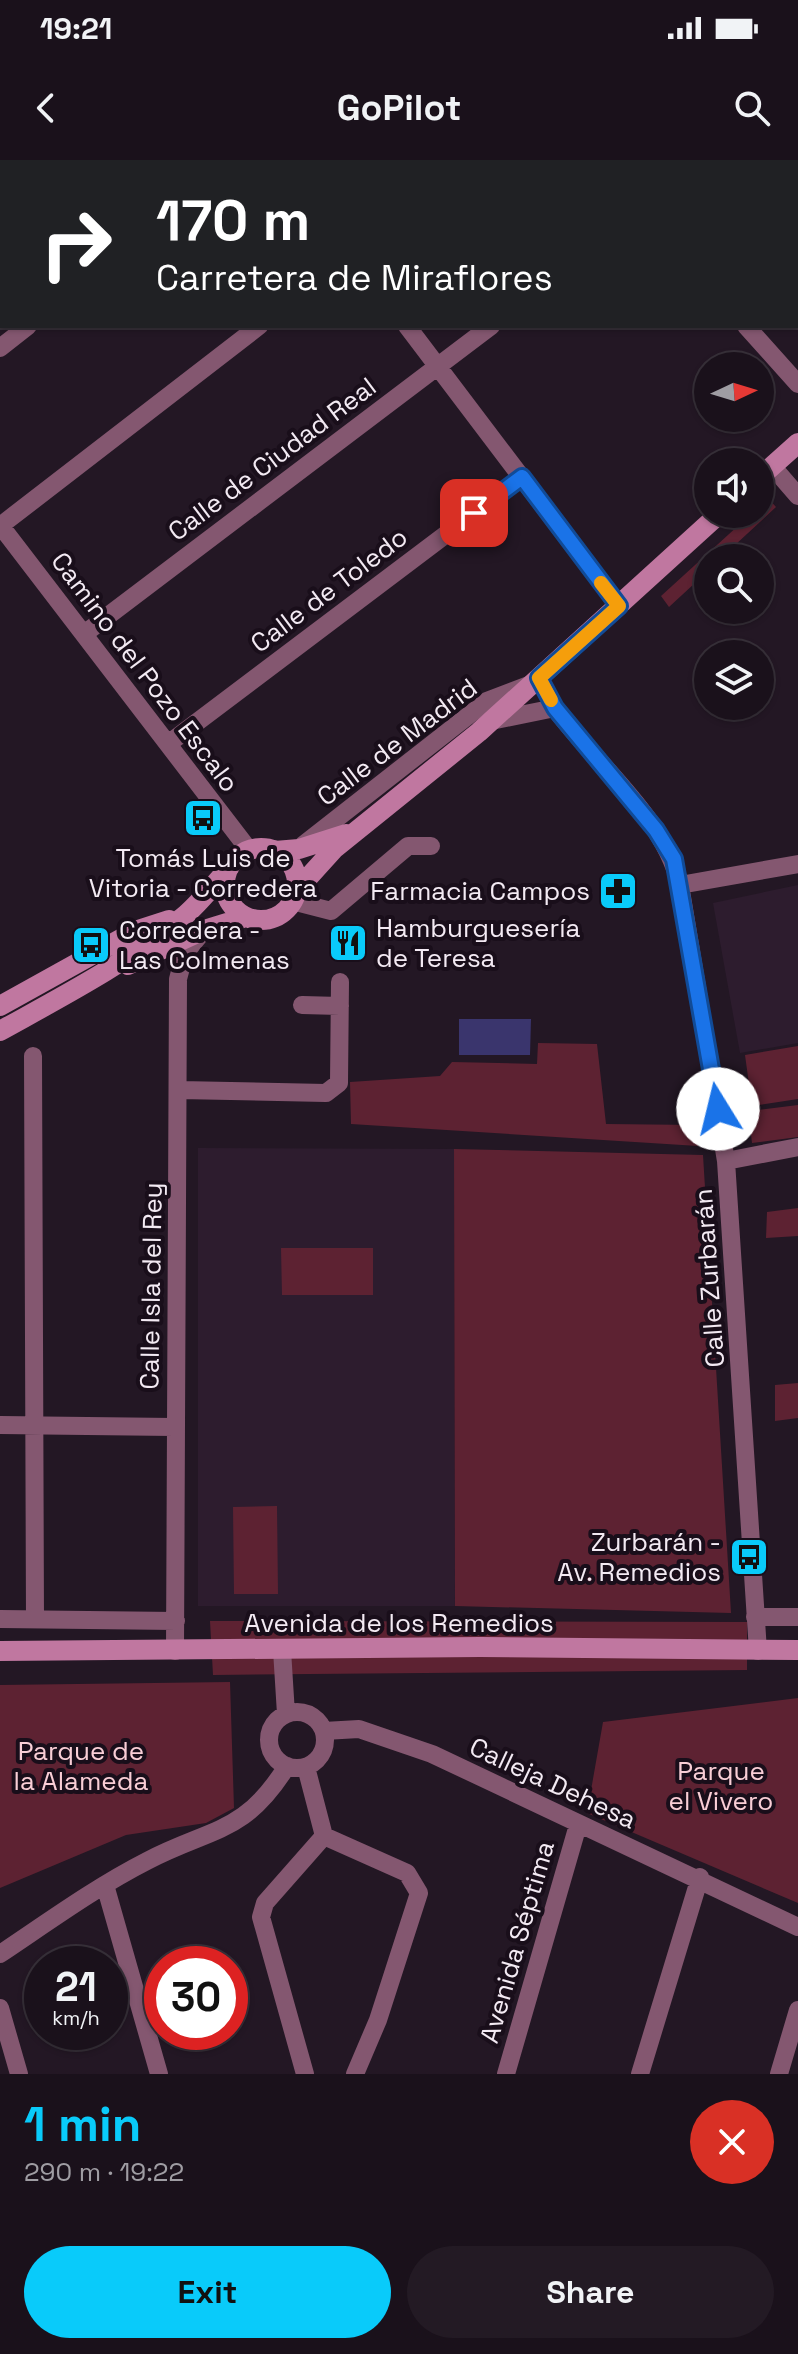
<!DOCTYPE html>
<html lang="en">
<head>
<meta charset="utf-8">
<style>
  :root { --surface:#1a111b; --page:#231a24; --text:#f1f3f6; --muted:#9f9da3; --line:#38313a; --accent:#09cbfa }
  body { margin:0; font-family:"Space Grotesk",sans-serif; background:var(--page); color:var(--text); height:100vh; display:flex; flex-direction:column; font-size:30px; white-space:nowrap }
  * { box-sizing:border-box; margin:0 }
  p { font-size:26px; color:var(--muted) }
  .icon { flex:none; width:44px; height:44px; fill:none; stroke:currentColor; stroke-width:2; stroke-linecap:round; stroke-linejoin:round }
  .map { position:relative; height:1914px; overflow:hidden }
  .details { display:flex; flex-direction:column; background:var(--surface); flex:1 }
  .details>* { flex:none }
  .hud { position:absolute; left:0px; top:0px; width:798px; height:168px; box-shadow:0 2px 6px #0004,0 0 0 2px var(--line); background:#202124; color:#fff; overflow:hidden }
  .needle { width:52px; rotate:86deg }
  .controls { position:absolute; left:694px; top:192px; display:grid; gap:16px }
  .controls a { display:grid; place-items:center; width:80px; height:80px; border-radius:50%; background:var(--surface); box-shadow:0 2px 6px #0004,0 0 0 2px var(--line); font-size:40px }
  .speed { position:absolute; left:24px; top:1786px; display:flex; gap:16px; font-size:40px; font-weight:700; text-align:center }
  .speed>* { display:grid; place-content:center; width:104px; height:104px; border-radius:50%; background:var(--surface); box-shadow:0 2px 6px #0004,0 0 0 2px var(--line); line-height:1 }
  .speed small { font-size:20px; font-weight:400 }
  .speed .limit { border:12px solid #d22; background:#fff; color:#111 }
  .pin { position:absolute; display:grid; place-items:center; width:68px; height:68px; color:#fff; margin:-34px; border-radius:16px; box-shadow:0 4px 12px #0006 }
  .me { position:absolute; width:88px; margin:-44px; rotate:351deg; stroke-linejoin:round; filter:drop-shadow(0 0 6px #0008) }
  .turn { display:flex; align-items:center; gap:28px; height:168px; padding:0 24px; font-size:36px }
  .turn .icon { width:104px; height:104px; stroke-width:2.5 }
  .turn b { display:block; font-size:56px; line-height:68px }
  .round { display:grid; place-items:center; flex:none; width:84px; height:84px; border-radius:42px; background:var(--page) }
  .summary { display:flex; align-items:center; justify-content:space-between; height:136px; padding:0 24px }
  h1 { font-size:48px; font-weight:700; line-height:60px; color:var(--accent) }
  .action { display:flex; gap:16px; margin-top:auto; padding:16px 24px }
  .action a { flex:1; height:92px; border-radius:48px; background:var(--accent); color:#111; font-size:32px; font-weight:700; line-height:92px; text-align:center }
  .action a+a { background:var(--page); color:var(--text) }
  .status { display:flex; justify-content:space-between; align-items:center; height:56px; padding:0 40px; background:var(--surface); direction:ltr }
  .status svg { height:22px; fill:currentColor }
  header { display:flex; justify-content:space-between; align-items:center; height:104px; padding:0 24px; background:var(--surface); font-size:36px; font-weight:700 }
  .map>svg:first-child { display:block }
  .built { fill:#2d1c2e }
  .green { fill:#5d2232 }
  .water { fill:#3a356d }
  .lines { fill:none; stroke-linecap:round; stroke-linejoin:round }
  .minor { stroke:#845770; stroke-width:18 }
  .secondary { stroke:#c077a0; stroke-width:20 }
  .route-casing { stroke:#114b97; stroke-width:20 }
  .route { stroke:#1a73e8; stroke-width:14 }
  .slow { stroke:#f59e0b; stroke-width:14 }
  .labels { text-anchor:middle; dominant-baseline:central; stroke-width:8; stroke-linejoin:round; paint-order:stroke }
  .street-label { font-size:26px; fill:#f3eaf3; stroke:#190e1a }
  .poi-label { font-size:26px; fill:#f3eaf3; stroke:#190e1a; text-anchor:end }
  .park-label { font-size:26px; fill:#f9ced6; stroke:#190e1a }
</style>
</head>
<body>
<div class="status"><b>19:21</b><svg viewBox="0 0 49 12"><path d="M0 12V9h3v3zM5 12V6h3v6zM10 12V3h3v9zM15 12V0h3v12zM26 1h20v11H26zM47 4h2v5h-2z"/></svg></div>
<header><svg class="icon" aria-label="back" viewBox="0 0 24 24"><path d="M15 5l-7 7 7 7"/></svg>GoPilot<svg class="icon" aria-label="search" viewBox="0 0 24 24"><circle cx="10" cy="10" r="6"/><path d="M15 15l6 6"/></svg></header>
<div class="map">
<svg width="798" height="1914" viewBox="0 0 798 1914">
  <rect width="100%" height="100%" fill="#231724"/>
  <path class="built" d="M 798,725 L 798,883 L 740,893 L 713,743 Z
    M 198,988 L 454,989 L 455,1446 L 198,1446 Z"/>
  <path class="green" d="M 768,338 L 776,347 L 721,398 L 708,398 L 708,411 L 669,447 L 661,436 L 751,354 L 760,354 L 760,345 Z
    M 538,883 L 597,884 L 606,964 L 697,965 L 698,986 L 351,964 L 350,922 L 440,916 L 452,902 L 537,904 Z
    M 798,886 L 798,939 L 752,946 L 745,895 Z
    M 798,945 L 798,977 L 752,983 L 749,958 L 758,950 Z
    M 454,989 L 703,995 L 731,1453 L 455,1446 Z
    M 798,1048 L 798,1076 L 766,1078 L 767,1052 Z
    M 281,1088 L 373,1088 L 373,1135 L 282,1135 Z
    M 798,1223 L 798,1258 L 775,1261 L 775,1225 Z
    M 277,1346 L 278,1434 L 234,1434 L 233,1347 Z
    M 210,1461 L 747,1462 L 747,1510 L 213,1515 Z
    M 230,1522 L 234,1648 L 206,1663 L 126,1675 L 0,1728 L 0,1525 Z
    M 798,1538 L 798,1743 L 587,1653 L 603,1562 Z"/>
  <path class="water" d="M 459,859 L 531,859 L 530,895 L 459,895 Z"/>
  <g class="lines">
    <path class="minor" d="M 280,0 L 282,2
      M 243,2 L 246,0
      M 474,2 L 477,0
      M 707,2 L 709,0
      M 407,166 L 619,446
      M 746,166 L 798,224
      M 0,188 L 28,166
      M 772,306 L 798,336
      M 0,365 L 249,690
      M 0,366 L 259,166
      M 84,474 L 491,166
      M 539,518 C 546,528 549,541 556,550 C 598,606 663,656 680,725 L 726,1001 L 758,1491
      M 491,561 L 555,548
      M 168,584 L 522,317
      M 303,685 L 487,541 L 529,525
      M 680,725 L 798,704
      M 292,741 L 331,751 L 408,686 L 431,686
      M 302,845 L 340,846
      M 33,896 L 35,1459
      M 180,930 L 326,933 L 339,923 L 340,822
      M 726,1001 L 798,987
      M 0,1265 L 174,1267
      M 755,1457 L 798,1457
      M 0,1459 L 176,1461
      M 282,1490 L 286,1554
      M 175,1491 L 178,819 L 185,793 L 204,770
      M269 1580a28 28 0 1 1 56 0a28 28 0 1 1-56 0Z
      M 324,1571 L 359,1569 L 432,1594 L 798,1767
      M 306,1607 L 324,1676
      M 324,1676 L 407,1713 L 419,1733 L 378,1860 L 355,1914
      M 105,1725 L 159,1914
      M 0,1794 C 48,1762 96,1727 147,1701 C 212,1667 244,1675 287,1606
      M 0,1848 L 19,1914
      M 305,1914 L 261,1757 L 265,1743 L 324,1676
      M 506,1914 L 578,1665
      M 640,1914 L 700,1717
      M 779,1914 L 798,1850"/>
    <path class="secondary" d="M 760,317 L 798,283
      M225 724a36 36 0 1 1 72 0a36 36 0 1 1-72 0Z
      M 275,691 L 299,689 L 346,674
      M 296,731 L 334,689 L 479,572 L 719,354
      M 128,805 L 204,770 L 246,757
      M 0,846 L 135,771 L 169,760
      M 0,871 C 63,836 127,803 183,757 C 200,743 214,724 229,708
      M 0,1491 L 480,1487 L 798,1490"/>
  </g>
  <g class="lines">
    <defs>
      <path id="route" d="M 474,353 L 522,317 L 619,446 L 539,518 L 555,548 L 656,670 L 674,699 L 718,949"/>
    </defs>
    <use href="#route" class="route-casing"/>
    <use href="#route" class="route"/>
    <path class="slow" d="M 551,540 L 539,518 L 619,446 L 601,423"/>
  </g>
  <defs>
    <symbol id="bus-square" viewBox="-11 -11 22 22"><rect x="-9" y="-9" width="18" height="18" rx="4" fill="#09cbfa" stroke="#190e1a"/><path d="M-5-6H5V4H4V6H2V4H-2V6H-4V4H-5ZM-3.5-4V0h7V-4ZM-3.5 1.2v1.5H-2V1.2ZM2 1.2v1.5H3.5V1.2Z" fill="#111"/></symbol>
    <symbol id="pharmacy-square" viewBox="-11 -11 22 22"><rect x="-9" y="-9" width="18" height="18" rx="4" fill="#09cbfa" stroke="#190e1a"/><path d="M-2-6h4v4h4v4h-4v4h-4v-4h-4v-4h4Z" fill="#111"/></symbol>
    <symbol id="restaurant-square" viewBox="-11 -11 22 22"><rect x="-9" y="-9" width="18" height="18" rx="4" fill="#09cbfa" stroke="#190e1a"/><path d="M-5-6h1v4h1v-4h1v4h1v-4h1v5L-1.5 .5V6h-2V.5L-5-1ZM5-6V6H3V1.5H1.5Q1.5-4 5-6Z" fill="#111"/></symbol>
  </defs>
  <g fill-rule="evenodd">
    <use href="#bus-square" x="181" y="636" width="44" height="44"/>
    <use href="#pharmacy-square" x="596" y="709" width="44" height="44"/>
    <use href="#restaurant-square" x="326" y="761" width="44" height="44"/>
    <use href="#bus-square" x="69" y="763" width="44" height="44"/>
    <use href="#bus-square" x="727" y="1375" width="44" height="44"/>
  </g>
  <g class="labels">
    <g class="street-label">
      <text transform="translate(272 299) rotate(-37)">Calle de Ciudad Real</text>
      <text transform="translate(329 430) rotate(-37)">Calle de Toledo</text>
      <text transform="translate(145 512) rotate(53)">Camino del Pozo Escalo</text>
      <text transform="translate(397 582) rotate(-37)">Calle de Madrid</text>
      <text transform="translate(709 1118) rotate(-94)">Calle Zurbarán</text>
      <text transform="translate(151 1126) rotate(-89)">Calle Isla del Rey</text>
      <text x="399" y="1463">Avenida de los Remedios</text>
      <text transform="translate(553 1623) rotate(25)">Calleja Dehesa</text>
      <text transform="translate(517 1782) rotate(-74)">Avenida Séptima</text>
    </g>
    <g class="poi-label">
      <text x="203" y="698" text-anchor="middle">Tomás Luis de<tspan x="203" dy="30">Vitoria - Corredera</tspan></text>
      <text x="590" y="731">Farmacia Campos</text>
      <text x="376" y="768" text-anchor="start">Hamburguesería<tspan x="376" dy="30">de Teresa</tspan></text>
      <text x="119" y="770" text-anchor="start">Corredera -<tspan x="119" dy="30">Las Colmenas</tspan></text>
      <text x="721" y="1382">Zurbarán -<tspan x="721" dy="30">Av. Remedios</tspan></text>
    </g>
    <g class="park-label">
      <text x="81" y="1591">Parque de<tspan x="81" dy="30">la Alameda</tspan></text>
      <text x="721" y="1611">Parque<tspan x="721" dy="30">el Vivero</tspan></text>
    </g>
  </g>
</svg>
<div class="controls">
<a><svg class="needle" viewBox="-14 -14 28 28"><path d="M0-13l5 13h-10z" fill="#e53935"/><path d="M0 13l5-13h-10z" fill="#9f9da3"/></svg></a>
<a><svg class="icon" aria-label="sound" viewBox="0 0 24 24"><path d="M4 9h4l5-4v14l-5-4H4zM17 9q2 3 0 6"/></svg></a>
<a><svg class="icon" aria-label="search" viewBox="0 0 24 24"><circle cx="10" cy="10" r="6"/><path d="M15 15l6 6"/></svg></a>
<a><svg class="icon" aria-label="layers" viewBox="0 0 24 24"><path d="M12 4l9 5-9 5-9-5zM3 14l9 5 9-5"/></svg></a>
</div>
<div class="speed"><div>21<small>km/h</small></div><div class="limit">30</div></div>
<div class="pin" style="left:474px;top:353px;background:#d93025"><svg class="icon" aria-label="arrive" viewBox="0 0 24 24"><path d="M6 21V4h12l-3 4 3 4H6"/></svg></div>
<svg class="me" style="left:718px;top:949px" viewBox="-20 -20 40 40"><circle r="19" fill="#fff"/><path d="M0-13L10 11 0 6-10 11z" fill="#1a73e8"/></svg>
<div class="hud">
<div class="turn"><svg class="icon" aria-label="right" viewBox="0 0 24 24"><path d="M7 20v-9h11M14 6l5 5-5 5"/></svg><div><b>170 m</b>Carretera de Miraflores</div></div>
</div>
</div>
<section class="details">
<div class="summary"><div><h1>1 min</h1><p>290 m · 19:22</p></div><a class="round" style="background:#d93025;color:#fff"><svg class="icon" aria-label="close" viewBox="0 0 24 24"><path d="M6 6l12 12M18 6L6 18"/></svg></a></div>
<div class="action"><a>Exit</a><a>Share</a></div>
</section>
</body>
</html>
